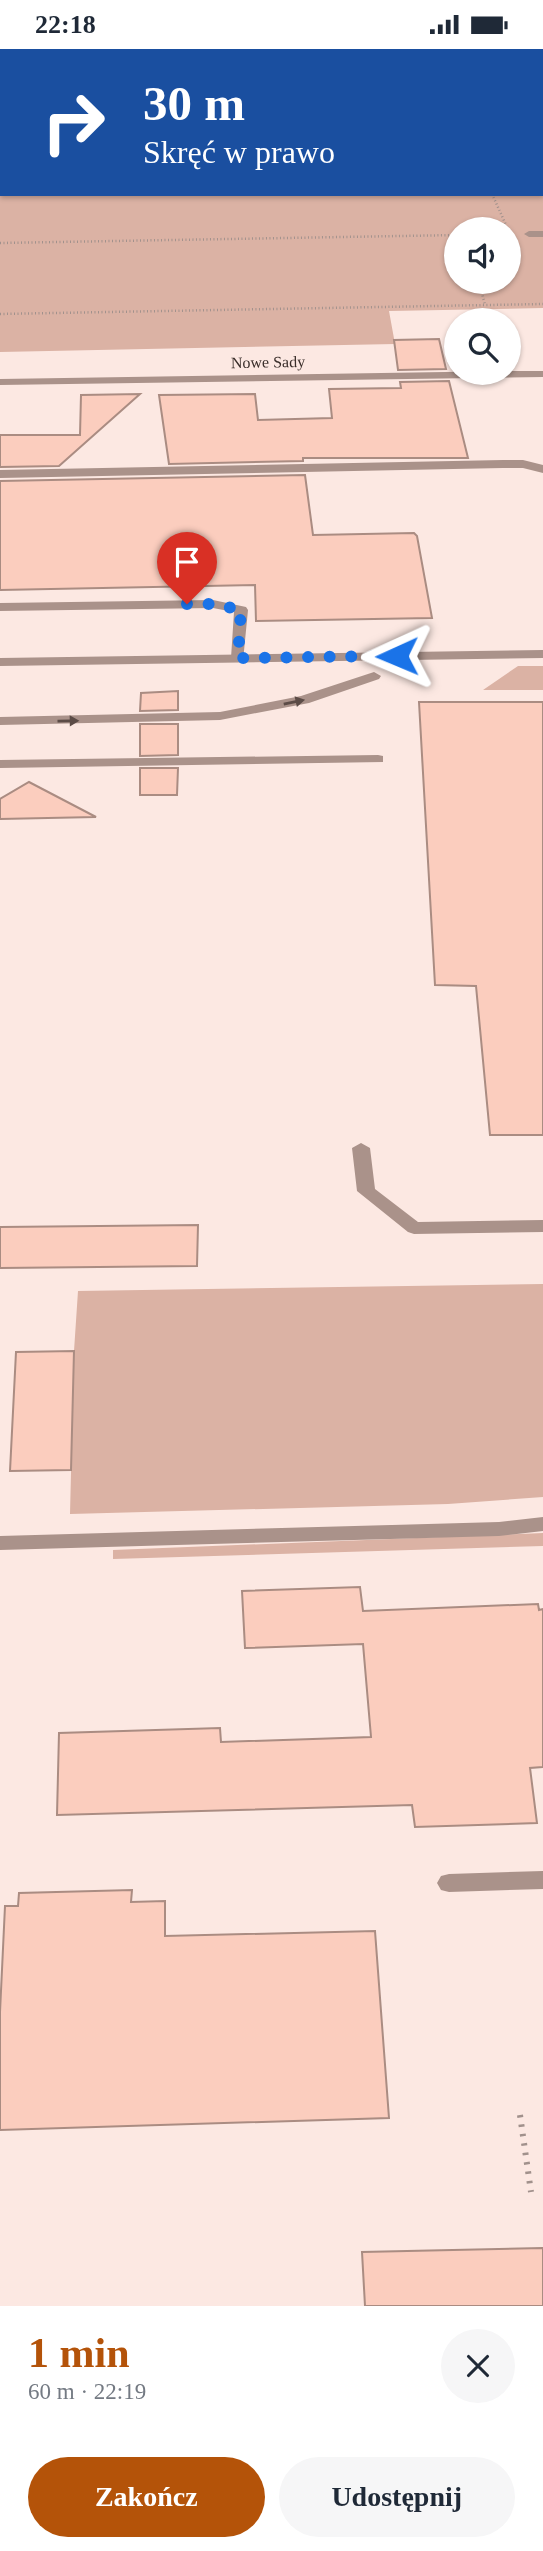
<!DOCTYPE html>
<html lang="pl">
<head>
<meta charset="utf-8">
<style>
  :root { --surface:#fff; --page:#f6f6f7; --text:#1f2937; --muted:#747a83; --accent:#b45309 }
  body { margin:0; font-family:"Times New Roman",serif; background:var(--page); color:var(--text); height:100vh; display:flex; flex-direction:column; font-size:26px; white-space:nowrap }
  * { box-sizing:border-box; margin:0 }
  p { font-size:23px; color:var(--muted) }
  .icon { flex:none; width:38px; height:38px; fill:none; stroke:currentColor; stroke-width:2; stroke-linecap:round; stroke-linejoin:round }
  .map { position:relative; height:2257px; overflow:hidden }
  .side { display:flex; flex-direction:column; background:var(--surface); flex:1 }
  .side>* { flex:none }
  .guide { position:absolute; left:0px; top:0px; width:544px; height:147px; box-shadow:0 2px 5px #0004; background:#1a4fa0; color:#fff; overflow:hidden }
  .buttons { position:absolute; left:444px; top:168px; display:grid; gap:14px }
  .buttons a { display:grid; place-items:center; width:77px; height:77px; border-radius:50%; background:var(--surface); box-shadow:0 2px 5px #0004; font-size:35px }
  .pin { position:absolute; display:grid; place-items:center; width:60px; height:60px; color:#fff; margin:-72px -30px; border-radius:50% 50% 50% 0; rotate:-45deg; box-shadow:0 0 7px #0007 }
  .pin .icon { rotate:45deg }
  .me { position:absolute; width:77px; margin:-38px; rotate:269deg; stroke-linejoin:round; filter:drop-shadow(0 0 5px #0008) }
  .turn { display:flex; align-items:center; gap:24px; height:147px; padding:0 28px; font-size:32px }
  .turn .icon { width:91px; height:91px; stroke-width:2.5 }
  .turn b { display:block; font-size:49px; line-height:60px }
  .round { display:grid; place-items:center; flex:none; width:74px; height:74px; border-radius:37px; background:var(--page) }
  .head { display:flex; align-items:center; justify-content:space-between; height:119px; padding:0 28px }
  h1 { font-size:42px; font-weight:600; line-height:52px; color:var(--accent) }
  .action { display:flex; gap:14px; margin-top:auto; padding:14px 28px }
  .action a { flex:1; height:80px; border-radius:42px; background:var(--accent); color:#fff; font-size:28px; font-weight:600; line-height:80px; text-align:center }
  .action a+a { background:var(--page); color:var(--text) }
  .status { display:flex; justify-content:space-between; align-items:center; height:49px; padding:0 35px; background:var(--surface); direction:ltr }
  .status svg { height:19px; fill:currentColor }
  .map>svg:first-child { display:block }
  .green { fill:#dbb2a4; fill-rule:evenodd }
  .building { fill:#fbcdbe; stroke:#aa8c82; stroke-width:2 }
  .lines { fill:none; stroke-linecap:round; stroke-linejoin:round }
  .path-far1 { stroke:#a1918c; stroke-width:2.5; stroke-dasharray:1 2.5; stroke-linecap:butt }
  .path { stroke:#a1918c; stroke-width:6; stroke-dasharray:2.5 7; stroke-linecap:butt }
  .service { fill:#aa928a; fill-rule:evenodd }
  .minor { fill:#aa928a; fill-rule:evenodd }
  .rail-casing { stroke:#82736e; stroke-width:4.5 }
  .rail { stroke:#fce8e2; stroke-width:2.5; stroke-dasharray:9; stroke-linecap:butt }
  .oneway { fill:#5c4c47 }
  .route { stroke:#1a73e8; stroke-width:12; stroke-dasharray:0 21.6 }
  .labels { text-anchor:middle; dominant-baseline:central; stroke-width:6; stroke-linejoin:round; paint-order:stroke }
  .far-street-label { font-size:16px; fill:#3a2e2a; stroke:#fce8e2 }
</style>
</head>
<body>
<div class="status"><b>22:18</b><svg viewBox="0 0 49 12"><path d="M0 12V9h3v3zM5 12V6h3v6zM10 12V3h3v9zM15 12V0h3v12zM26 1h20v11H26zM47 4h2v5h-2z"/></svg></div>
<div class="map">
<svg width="543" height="2257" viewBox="0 0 543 2257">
  <rect width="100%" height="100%" fill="#fce8e2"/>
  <path class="green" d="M 0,0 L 292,0 L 2,2 L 0,19 Z
    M 0,40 L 2,145 L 542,145 L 543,119 L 543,259 L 389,262 L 395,295 L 0,303 ZM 457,180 L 509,180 L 509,233 L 457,233 Z
    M 518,617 L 543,617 L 543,641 L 483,641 Z
    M 543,1235 L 543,1448 L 448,1455 L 70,1465 L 74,1302 L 78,1242 Z
    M 543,1484 L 543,1497 L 113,1510 L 113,1501 Z"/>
  <path class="building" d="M 439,290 L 446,320 L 398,321 L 394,291 Z
    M 449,332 L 468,409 L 303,409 L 303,412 L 169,415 L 159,346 L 255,345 L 258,371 L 332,369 L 329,340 L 401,339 L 400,333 Z
    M 140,345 L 59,417 L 0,418 L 0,386 L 80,386 L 81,346 Z
    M 305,426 L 313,486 L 414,484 L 417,487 L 432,569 L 256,572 L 255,536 L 0,541 L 0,432 Z
    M 178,642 L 178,661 L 140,662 L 141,644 Z
    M 419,653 L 543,653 L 543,1086 L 490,1086 L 476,937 L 435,936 Z
    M 140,675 L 178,675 L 178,706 L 140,707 Z
    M 140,719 L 178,719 L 177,746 L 140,746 Z
    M 29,733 L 96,768 L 0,770 L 0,750 Z
    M 198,1176 L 197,1217 L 0,1219 L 0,1178 Z
    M 74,1302 L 71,1421 L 10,1422 L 16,1303 Z
    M 360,1538 L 363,1562 L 538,1555 L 539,1561 L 543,1560 L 543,1718 L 530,1719 L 537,1774 L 415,1778 L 412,1756 L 57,1766 L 59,1684 L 220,1679 L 221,1693 L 371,1688 L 363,1595 L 245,1599 L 242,1542 Z
    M 132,1841 L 131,1853 L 165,1852 L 165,1887 L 375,1882 L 389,2069 L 0,2081 L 0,1963 L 5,1857 L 18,1857 L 19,1844 Z
    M 543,2199 L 543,2257 L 365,2257 L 362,2203 Z"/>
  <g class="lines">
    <path class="path-far1" d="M 492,145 L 506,176
      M 0,194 L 457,186
      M 479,233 L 485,256
      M 0,265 L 543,255"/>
    <path class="path" d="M 520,2066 L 531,2143"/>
    <path class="service" d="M 542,114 L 543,114 L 543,120 L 542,120 Z
      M 543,182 L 543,188 L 529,188 L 524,185 L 529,182 Z
      M 503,411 L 523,411 L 543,416 L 543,424 L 523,419 L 503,419 L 0,429 L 0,421 Z
      M 213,551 L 246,558 L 248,561 L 243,612 L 233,612 L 231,609 L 234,563 L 213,559 L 0,562 L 0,554 Z
      M 374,623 L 381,627 L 379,630 L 309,654 L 220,671 L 0,676 L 0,668 L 220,663 L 301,647 Z
      M 378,706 L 383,707 L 383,713 L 0,719 L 0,711 Z
      M 361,1094 L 370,1099 L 375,1140 L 418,1173 L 543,1171 L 543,1183 L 414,1185 L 408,1183 L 357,1142 L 352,1099 Z
      M 543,1468 L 543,1482 L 499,1487 L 0,1501 L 0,1487 L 499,1473 Z
      M 543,1822 L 543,1840 L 449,1843 L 441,1841 L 437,1834 L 441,1827 L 449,1825 Z"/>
    <path class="minor" d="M 509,322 L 543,322 L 543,328 L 0,336 L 0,330 Z
      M 543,601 L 543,609 L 0,617 L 0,609 Z"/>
    <defs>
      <path id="rail" d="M 418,2 L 440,0
        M 474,2 L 494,0"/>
    </defs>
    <use href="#rail" class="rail-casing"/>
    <use href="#rail" class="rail"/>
  </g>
  <defs><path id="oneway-solid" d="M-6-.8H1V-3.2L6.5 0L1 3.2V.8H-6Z" transform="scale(1.75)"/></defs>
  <g class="oneway">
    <use href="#oneway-solid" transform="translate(294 653) rotate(-12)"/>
    <use href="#oneway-solid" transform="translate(68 672) rotate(-1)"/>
  </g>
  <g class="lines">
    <path class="route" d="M 187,555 L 214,555 L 241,561 L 238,609 L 397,607"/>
  </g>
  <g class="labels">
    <g class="far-street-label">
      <text transform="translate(268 313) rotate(-1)">Nowe Sady</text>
    </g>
  </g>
</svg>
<div class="buttons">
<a><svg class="icon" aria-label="sound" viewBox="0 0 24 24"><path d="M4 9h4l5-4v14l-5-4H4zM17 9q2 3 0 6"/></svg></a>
<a><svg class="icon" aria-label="search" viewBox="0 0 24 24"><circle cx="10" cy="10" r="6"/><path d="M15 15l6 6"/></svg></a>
</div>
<div class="pin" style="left:187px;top:555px;background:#d93025"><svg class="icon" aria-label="arrive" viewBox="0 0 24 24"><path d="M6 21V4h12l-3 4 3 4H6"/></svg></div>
<svg class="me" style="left:397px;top:607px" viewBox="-20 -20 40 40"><path d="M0-17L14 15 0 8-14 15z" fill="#1a73e8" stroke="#fff" stroke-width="4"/></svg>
<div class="guide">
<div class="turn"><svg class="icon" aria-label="right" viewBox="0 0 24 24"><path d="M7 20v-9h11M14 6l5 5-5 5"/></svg><div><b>30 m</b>Skręć w prawo</div></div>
</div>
</div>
<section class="side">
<div class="head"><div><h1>1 min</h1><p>60 m · 22:19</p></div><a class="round"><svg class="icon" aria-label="close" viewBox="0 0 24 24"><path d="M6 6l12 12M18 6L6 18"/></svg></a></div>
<div class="action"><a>Zakończ</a><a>Udostępnij</a></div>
</section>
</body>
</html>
